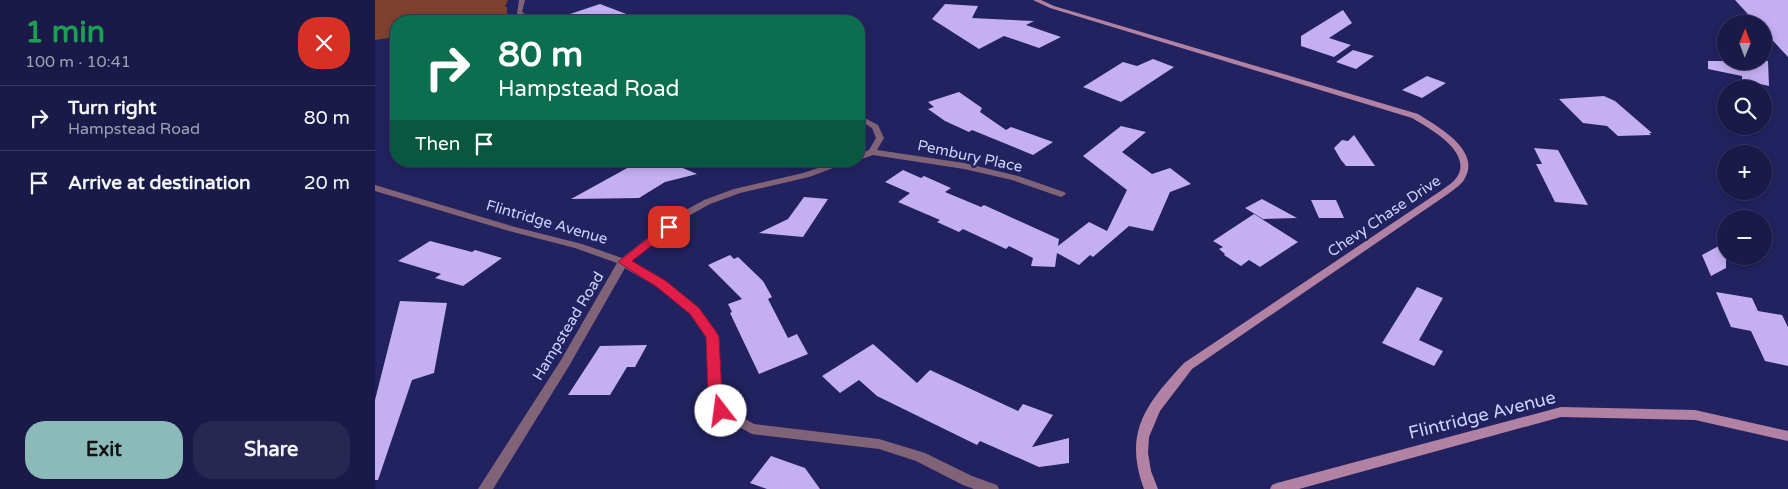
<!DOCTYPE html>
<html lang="en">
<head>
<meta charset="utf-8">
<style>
  :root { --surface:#1a1a48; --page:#272752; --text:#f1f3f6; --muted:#9fa1b4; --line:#383860; --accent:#8bbbb9 }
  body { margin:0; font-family:"Varela Round",sans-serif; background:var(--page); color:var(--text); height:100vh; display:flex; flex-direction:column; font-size:19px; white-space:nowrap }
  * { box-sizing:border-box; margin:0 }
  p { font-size:16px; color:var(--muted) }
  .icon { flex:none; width:28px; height:28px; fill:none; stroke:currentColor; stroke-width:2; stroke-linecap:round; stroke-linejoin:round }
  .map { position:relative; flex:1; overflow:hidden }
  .details { display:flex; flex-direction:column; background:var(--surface); width:375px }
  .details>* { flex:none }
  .banner { position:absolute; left:15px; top:15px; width:475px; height:152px; border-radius:20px; box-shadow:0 2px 8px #0003,0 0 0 1px var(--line); background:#0b6e4f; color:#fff; overflow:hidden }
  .needle { width:32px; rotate:1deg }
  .buttons { position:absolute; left:1342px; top:15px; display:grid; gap:10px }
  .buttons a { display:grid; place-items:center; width:55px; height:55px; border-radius:50%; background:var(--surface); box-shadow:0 2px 8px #0003,0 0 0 1px var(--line); font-size:25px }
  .pin { position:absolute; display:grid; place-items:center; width:42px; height:42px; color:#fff; margin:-21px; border-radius:10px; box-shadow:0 2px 8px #0006 }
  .me { position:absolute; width:55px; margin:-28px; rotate:345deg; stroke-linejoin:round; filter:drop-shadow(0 0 4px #0008) }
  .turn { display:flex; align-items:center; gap:18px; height:105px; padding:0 25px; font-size:22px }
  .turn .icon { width:65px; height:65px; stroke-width:2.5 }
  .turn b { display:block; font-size:35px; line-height:42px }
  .then { display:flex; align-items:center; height:48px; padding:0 25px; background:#0003; gap:10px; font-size:19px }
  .round { display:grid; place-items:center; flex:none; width:52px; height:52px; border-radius:20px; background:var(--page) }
  .summary { display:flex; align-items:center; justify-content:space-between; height:85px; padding:0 25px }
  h1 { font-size:30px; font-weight:700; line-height:38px; color:#1e9e55 }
  .button { display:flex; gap:10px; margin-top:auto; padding:10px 25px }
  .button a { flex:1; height:58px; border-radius:20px; background:var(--accent); color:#111; font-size:20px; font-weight:700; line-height:58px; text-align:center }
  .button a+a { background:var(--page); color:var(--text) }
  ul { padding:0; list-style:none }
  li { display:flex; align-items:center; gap:15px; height:65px; padding:0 25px; border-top:1px solid var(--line) }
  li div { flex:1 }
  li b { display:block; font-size:19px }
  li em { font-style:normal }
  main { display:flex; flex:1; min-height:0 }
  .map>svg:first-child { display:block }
  .green { fill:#7d412f }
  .building { fill:#c3aff2 }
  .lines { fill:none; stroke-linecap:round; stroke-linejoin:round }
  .street { fill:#816378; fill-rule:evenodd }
  .secondary { fill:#b182a3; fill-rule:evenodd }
  .route { fill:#e11d48; stroke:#92132f }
  .labels { text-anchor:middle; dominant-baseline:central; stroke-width:5; stroke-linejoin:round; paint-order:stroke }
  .street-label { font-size:15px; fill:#ccd3fa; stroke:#222260 }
  .near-street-label { font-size:18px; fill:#ccd3fa; stroke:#222260 }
</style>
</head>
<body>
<main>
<section class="details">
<div class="summary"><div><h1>1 min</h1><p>100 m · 10:41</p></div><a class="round" style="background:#d93025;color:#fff"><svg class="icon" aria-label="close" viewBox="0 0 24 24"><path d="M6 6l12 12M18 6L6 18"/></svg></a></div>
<ul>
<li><svg class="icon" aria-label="right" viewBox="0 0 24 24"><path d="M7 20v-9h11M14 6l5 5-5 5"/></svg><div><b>Turn right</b><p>Hampstead Road</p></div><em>80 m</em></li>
<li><svg class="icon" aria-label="arrive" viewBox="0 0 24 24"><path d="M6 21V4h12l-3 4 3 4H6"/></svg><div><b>Arrive at destination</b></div><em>20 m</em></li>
</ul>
<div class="button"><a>Exit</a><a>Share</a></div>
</section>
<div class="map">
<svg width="1413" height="489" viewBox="0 0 1413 489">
  <rect width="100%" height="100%" fill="#222260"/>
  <path class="green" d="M 0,0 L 133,0 L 130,7 L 132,7 L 132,15 L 138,21 L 21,21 L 21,37 L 0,40 Z"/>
  <path class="building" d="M 1360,0 L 1413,0 L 1413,57 L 1389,31 L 1389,24 L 1382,24 Z
    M 225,4 L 267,20 L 267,21 L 183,21 L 183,18 Z
    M 570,4 L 603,6 L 597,18 L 659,21 L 651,25 L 686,37 L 664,48 L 629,36 L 604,49 L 557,19 Z
    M 968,10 L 977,23 L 954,38 L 976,45 L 959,57 L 926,46 L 926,36 Z
    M 978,50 L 999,56 L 981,69 L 961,62 Z
    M 778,59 L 799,67 L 746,102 L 708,87 L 748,62 L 762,66 Z
    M 1333,61 L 1393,61 L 1394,86 L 1367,80 L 1367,76 L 1333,69 Z
    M 1052,76 L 1071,83 L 1047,98 L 1027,90 Z
    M 584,92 L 607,108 L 605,112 L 631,130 L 636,127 L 678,142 L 658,155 L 597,130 L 594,132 L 570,121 L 553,109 L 559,107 L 553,102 Z
    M 1229,96 L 1240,101 L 1277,133 L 1274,133 L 1276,135 L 1243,136 L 1232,126 L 1208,123 L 1184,99 Z
    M 746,126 L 771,132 L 747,152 L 777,174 L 795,168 L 816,184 L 795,192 L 778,231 L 754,226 L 718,257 L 715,255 L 704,265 L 682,253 L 680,267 L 656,266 L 658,258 L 634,246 L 631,249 L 588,229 L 584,232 L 562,222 L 565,220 L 523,202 L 535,193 L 510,182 L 528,170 L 546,178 L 549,176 L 576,188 L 570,192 L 606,207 L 609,205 L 684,239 L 683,246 L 714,222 L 732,231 L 752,190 L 708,156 Z
    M 979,135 L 1000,166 L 971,166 L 966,160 L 959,148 L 967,140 L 973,141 Z
    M 1159,148 L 1183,150 L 1213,205 L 1180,202 L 1161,164 L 1167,164 Z
    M 265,161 L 291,161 L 322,174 L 290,182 L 264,198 L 196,199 Z
    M 429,197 L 453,199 L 428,237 L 384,233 L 413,219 Z
    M 887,199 L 922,218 L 888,219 L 870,208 Z
    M 936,200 L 961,200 L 969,218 L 944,218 Z
    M 879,214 L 923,242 L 885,267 L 874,260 L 866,266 L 849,255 L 850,254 L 844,249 L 848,247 L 838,241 Z
    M 55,241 L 97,252 L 100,250 L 127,258 L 88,286 L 60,278 L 66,274 L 23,261 Z
    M 1351,242 L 1351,268 L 1336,276 L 1327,255 Z
    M 355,255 L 359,259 L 363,257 L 388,281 L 397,297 L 393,299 L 413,338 L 422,334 L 433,354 L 384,374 L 355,313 L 357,312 L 353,304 L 367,299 L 333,265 Z
    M 1042,287 L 1068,298 L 1044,340 L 1068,351 L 1059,366 L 1007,343 Z
    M 1341,292 L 1377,298 L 1383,311 L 1407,315 L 1413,327 L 1413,366 L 1390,361 L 1376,331 L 1356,327 Z
    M 25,301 L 72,303 L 59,373 L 37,380 L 3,480 L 0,480 L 0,400 Z
    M 498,344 L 542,383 L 555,370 L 643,411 L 648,404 L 678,415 L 657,447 L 694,438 L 694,463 L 664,467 L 605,441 L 602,445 L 502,396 L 484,380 L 465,393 L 447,376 Z
    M 272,345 L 260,367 L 252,367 L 235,395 L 193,395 L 225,346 Z
    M 396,456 L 430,468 L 445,489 L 392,489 L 375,483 Z"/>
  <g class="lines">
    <path class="street" d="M 144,0 L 150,0 L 147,12 L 160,21 L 153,21 L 142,14 Z
      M 484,115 L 503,125 L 509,138 L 502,150 L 589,163 L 643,176 L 689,192 L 691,194 L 686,197 L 683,196 L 637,180 L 589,169 L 498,155 L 484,160 L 484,154 L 494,150 L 501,138 L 497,128 L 484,120 Z
      M 464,161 L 477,161 L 434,177 L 365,193 L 335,204 L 308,219 L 255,262 L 290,281 L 324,308 L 341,334 L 343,337 L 346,395 L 351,408 L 379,424 L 504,439 L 550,453 L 597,476 L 622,485 L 624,489 L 599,489 L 588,485 L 541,461 L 504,449 L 377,434 L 342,415 L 334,395 L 331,337 L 316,314 L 282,287 L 250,268 L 194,366 L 118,489 L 103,489 L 186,360 L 242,263 L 200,248 L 134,231 L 0,191 L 0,185 L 140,227 L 207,244 L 247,258 L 302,215 L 329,200 L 359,189 L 428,173 Z"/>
    <path class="secondary" d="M 658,0 L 666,0 L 679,6 L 1043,114 C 1062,126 1106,150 1090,178 C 1087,185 1079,189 1073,194 L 817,369 L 785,411 L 774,437 L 773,453 L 776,471 L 783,489 L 769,489 C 748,432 771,404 809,363 L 1067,190 C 1072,186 1078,183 1082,177 C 1098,152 1054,128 1037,118 L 675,8 Z
      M 1186,407 L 1320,410 L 1413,431 L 1413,441 L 1320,420 L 1186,417 L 924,489 L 895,489 L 897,485 L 902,483 Z"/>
  </g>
  <path class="route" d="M 294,224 L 298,225 L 299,227 L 298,229 L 257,261 L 291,281 L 324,308 L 342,333 L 344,337 L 347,395 L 353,411 L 351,415 L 346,417 L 341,415 L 333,395 L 331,337 L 315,314 L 282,287 L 243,262 L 290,225 Z"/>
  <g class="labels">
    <g class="street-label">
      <text transform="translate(595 156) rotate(12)">Pembury Place</text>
      <text transform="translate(1009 216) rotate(-34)">Chevy Chase Drive</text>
      <text transform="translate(172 222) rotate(16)">Flintridge Avenue</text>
      <text transform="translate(193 326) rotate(-59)">Hampstead Road</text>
    </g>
    <g class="near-street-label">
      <text transform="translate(1107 415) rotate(-14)">Flintridge Avenue</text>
    </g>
  </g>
</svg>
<div class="buttons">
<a><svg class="needle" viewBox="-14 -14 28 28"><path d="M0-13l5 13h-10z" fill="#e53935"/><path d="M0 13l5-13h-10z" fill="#9fa1b4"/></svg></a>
<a><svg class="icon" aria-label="search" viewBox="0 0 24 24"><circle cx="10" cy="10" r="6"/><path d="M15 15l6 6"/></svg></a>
<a>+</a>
<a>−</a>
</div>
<div class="pin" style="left:294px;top:227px;background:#d93025"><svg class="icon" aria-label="arrive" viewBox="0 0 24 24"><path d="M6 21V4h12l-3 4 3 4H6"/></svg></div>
<svg class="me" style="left:346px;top:411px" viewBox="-20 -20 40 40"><circle r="19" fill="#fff"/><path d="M0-13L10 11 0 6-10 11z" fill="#e11d48"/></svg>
<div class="banner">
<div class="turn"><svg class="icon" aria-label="right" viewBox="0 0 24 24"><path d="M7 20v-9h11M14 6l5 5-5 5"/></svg><div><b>80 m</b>Hampstead Road</div></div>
<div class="then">Then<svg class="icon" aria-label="arrive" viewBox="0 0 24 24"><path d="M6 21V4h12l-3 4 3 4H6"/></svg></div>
</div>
</div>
</main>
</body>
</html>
